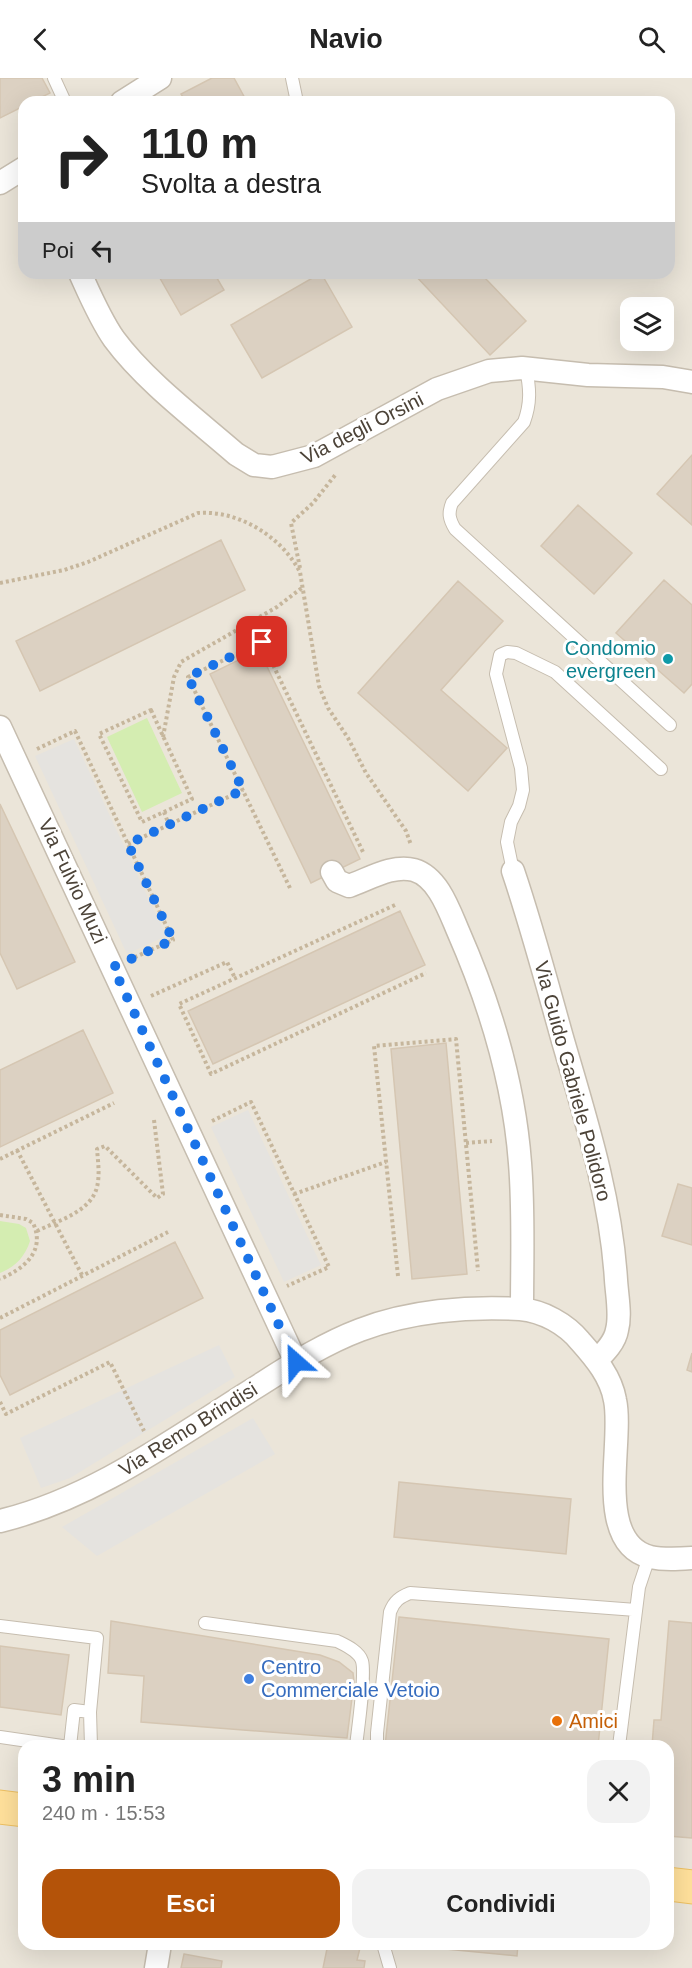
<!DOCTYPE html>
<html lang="it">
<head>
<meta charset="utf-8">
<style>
  :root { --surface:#fff; --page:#f2f2f2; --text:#222; --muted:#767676; --accent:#b45309 }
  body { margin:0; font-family:Arial,sans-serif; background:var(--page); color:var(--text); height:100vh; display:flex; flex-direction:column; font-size:22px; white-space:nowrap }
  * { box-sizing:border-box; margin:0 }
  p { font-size:20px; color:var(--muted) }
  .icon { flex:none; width:33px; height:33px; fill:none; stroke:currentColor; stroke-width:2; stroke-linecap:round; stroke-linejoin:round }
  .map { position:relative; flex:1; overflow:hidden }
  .details { position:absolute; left:18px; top:1662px; width:656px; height:210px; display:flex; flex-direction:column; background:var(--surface); border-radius:18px; box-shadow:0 6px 24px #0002 }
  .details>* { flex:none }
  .top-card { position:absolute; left:18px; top:18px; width:657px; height:183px; border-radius:18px; box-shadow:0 6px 24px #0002; background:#fff; color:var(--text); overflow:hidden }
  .buttons { position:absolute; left:620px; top:219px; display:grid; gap:12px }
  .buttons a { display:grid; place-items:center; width:54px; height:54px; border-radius:12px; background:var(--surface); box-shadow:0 6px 24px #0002; font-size:30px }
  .pin { position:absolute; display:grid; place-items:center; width:51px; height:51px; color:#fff; margin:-26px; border-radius:12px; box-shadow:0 3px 9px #0006 }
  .me { position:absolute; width:66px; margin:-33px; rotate:335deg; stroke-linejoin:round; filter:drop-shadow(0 0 4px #0008) }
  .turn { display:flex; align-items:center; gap:21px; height:126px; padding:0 24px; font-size:27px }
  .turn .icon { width:78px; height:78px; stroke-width:2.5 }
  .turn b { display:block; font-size:42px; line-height:51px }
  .then { display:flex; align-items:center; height:57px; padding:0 24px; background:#0003; gap:12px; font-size:22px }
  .round { display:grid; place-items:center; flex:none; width:63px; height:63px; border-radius:18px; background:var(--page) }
  .summary { display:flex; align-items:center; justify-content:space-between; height:102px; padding:0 24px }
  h1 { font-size:36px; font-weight:800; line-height:45px }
  .action { display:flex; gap:12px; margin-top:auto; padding:12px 24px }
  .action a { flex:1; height:69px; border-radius:18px; background:var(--accent); color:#fff; font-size:24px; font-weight:800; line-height:69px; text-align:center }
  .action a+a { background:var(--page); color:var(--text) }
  header { display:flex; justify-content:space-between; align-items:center; height:78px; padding:0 24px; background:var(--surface); font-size:27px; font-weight:800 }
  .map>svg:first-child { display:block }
  .residential { fill:#ebe5d9; fill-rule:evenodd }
  .green { fill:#d4edb1 }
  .parking { fill:#e5e3df }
  .building { fill:#dcd1c2; stroke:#d5c6b2; stroke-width:1.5 }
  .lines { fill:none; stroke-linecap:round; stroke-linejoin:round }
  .lane-casing { stroke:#c6bdaf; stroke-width:14 }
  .street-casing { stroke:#c6bdaf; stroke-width:25 }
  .primary-casing { stroke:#edc062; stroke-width:35 }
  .path { stroke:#c6b69c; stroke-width:4; stroke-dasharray:3 3; stroke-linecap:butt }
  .lane { stroke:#fff; stroke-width:12 }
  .street { stroke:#fff; stroke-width:22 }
  .primary { stroke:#ffe09b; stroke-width:33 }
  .route { stroke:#1a73e8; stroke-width:10; stroke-dasharray:0 18 }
  .culture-dot { fill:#0f9aa8; stroke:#fff; stroke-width:2 }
  .shop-dot { fill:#3f7fe0; stroke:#fff; stroke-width:2 }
  .food-dot { fill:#e8710a; stroke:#fff; stroke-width:2 }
  .labels { text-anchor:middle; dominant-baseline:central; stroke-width:6; stroke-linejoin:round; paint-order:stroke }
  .street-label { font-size:20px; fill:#4c4338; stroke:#fff }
  .culture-label { font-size:20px; fill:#0d838f; stroke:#fff; text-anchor:end }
  .shop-label { font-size:20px; fill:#366cbe; stroke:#fff; text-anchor:start }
  .food-label { font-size:20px; fill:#c56008; stroke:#fff; text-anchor:start }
</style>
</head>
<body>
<header><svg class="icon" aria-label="back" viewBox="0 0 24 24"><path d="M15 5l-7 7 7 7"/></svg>Navio<svg class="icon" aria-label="search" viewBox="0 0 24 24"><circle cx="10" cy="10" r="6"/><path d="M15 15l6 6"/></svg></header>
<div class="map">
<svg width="692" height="1890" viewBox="0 0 692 1890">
  <rect width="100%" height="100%" fill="#f6f3eb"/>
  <path class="residential" d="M 0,0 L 692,0 L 692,1890 L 0,1890 ZM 24,24 L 669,24 L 669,195 L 24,195 ZM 630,230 L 663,230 L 663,262 L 630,262 ZM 24,1668 L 668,1668 L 668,1866 L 24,1866 Z"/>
  <path class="green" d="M 147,640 L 182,715 L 142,734 L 107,659 Z
    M 0,1143 L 19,1146 L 26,1150 L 30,1163 C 25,1179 15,1189 0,1195 Z"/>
  <path class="parking" d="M 74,661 L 166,858 L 127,876 L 35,678 Z
    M 248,1032 L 321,1187 L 284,1204 L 211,1049 Z
    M 219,1267 L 235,1299 L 70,1400 L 41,1410 L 20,1360 Z
    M 253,1340 L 275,1376 L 97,1478 L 62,1449 Z"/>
  <path class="building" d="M 0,0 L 42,0 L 50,15 L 32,24 L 24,24 L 24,28 L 0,40 Z
    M 212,0 L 234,0 L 247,24 L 186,24 L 181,16 Z
    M 157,195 L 214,195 L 224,212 L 181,237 Z
    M 321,195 L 352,249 L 262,300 L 231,247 Z
    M 413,195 L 492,195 L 486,201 L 526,243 L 490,277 Z
    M 692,377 L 692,447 L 657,416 Z
    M 578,427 L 632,475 L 594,516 L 541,468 Z
    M 221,462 L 245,512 L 40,613 L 16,563 Z
    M 664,502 L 692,527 L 692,606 L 684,615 L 616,555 Z
    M 458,503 L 503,543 L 441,612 L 507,670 L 468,713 L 358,615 Z
    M 259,572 L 360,781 L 311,805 L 210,596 Z
    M 0,726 L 75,884 L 17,911 L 0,875 Z
    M 400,833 L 425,887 L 213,986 L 188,933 Z
    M 83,952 L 113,1015 L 0,1069 L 0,992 Z
    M 446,965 L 467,1196 L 412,1201 L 391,971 Z
    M 678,1106 L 692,1110 L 692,1167 L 662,1158 Z
    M 175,1164 L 203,1220 L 10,1317 L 0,1297 L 0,1252 Z
    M 692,1275 L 692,1294 L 687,1292 Z
    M 399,1404 L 571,1421 L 566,1476 L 394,1459 Z
    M 399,1539 L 609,1561 L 598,1668 L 385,1668 Z
    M 111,1543 L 320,1577 L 339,1584 L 353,1595 L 354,1604 L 347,1660 L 141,1644 L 144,1598 L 108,1595 Z
    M 669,1543 L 692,1545 L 692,1760 L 668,1758 L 668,1668 L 652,1668 L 654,1642 L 661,1642 Z
    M 0,1568 L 69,1577 L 61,1637 L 0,1629 Z
    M 328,1866 L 361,1866 L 357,1882 L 365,1883 L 364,1890 L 323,1890 Z
    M 437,1866 L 518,1866 L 517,1878 L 436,1870 Z
    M 184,1876 L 222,1883 L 221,1890 L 181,1890 Z"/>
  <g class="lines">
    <defs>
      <path id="lane" d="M 54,0 L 65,24
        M 292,0 L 297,24
        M 526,291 C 530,310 531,325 524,344 L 452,425 C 448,435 449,441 455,451 L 670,647
        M 513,793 L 507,764 L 511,744 L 519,728 L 523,712 L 521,690 L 496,596 L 500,577 L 507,574 L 516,575 L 555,594 L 661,691
        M 205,1545 L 337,1563 C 345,1567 359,1573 362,1583 C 366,1597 358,1650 356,1668
        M 0,1548 L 97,1560 L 90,1634 L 91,1668
        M 0,1659 L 62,1668
        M 70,1668 L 74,1632 L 90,1634
        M 377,1668 L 377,1655 L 390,1534 C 394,1523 400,1519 410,1515 L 636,1532
        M 619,1668 L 639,1509 L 649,1479
        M 383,1866 L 390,1890"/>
      <path id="street" d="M 122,24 L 160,0
        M 0,105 L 24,90
        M 80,195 C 90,217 100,241 114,261 C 145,303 197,342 236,376 L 254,387 L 272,389 L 314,378 L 437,311 L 489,293 L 522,290 L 588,297 L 663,299 L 692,304
        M 0,649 L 296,1284
        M 513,793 C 532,849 547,906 563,963 C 586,1042 611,1120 616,1202 C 617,1218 621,1237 617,1252 C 615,1264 605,1274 597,1282
        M 332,794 L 337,803 L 349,808 C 369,801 393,786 414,792 C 438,799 449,832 458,853 C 490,926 514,1005 520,1085 C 524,1134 522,1183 522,1231
        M 0,1443 C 95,1420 176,1359 258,1308 C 291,1287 323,1266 360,1252 C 409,1233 468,1228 520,1231 C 543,1233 566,1246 580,1263 C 596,1281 611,1299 615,1322 C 624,1364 593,1464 650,1479 C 664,1482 678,1481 692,1480
        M 156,1890 L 160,1866"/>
      <path id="primary" d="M 0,1729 L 24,1732
        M 668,1806 L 692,1809"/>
    </defs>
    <use href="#lane" class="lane-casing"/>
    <use href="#street" class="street-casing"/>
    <use href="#primary" class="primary-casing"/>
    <path class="path" d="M 300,490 L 291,445 L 313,425 L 336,396
      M 0,505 L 64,492 L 88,484 L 198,435 C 238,432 281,458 300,494 L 319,608 L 328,630 L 348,660 L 366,695 L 406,753 L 411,767
      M 151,632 L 192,721 L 142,744 L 99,656 Z
      M 163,659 L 174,599 L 181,584 L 277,529 L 303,509
      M 37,671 L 75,653 L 173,862 L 133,880
      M 164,734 L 169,747
      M 128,766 L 243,712
      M 290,810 L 188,599 L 262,564 L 364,776
      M 395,827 L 179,926 L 211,996 L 426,895
      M 151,918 L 227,884 L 235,900
      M 212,1043 L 251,1024 L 329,1189 L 287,1208
      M 466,1065 L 492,1063
      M 17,1072 L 82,1197
      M 0,1081 L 114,1025
      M 294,1116 L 386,1084
      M 0,1137 L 26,1141 L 33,1145 C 46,1173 24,1191 0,1201
      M 37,1153 C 57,1143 91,1134 97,1109 C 100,1097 98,1084 97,1071 L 105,1068 L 157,1120 L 163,1116 L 154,1042
      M 398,1198 L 374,968 L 456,961 L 478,1193
      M 0,1240 L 168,1154
      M 0,1324 L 6,1336 L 110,1284 L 144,1353"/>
    <use href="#lane" class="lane"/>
    <use href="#street" class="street"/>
    <use href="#primary" class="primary"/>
  </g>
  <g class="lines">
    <path class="route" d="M 262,564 L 188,599 L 243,712 L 128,766 L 173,862 L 113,889 L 296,1284"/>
  </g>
  <circle class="culture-dot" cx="668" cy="581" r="6"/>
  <circle class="shop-dot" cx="249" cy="1601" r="6"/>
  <circle class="food-dot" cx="557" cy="1643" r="6"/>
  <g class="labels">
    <g class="street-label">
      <text transform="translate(362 350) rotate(-27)">Via degli Orsini</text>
      <text transform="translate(73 803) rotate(65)">Via Fulvio Muzi</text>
      <text transform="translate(573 1003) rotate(75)">Via Guido Gabriele Polidoro</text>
      <text transform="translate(188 1351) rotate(-32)">Via Remo Brindisi</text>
    </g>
    <g class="culture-label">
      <text x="656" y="570">Condomio<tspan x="656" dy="23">evergreen</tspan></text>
    </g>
    <g class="shop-label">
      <text x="261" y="1589">Centro<tspan x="261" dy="23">Commerciale Vetoio</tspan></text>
    </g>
    <g class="food-label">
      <text x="569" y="1643">Amici</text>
    </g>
  </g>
</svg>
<div class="buttons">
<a><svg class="icon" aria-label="layers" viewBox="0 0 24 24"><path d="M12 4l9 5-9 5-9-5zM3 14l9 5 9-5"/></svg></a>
</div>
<div class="pin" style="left:262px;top:564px;background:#d93025"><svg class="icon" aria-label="arrive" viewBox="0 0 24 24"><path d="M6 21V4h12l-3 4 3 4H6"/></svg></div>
<svg class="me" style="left:296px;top:1284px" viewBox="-20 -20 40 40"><path d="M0-17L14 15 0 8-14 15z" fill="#1a73e8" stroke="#fff" stroke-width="4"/></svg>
<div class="top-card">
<div class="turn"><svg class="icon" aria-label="right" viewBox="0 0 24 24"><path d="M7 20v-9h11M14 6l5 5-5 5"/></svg><div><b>110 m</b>Svolta a destra</div></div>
<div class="then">Poi<svg class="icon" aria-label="left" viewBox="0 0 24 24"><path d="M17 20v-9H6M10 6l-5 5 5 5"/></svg></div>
</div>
<section class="details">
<div class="summary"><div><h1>3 min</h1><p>240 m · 15:53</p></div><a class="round"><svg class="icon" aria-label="close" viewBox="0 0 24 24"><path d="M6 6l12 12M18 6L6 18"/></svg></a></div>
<div class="action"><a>Esci</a><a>Condividi</a></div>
</section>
</div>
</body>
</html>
